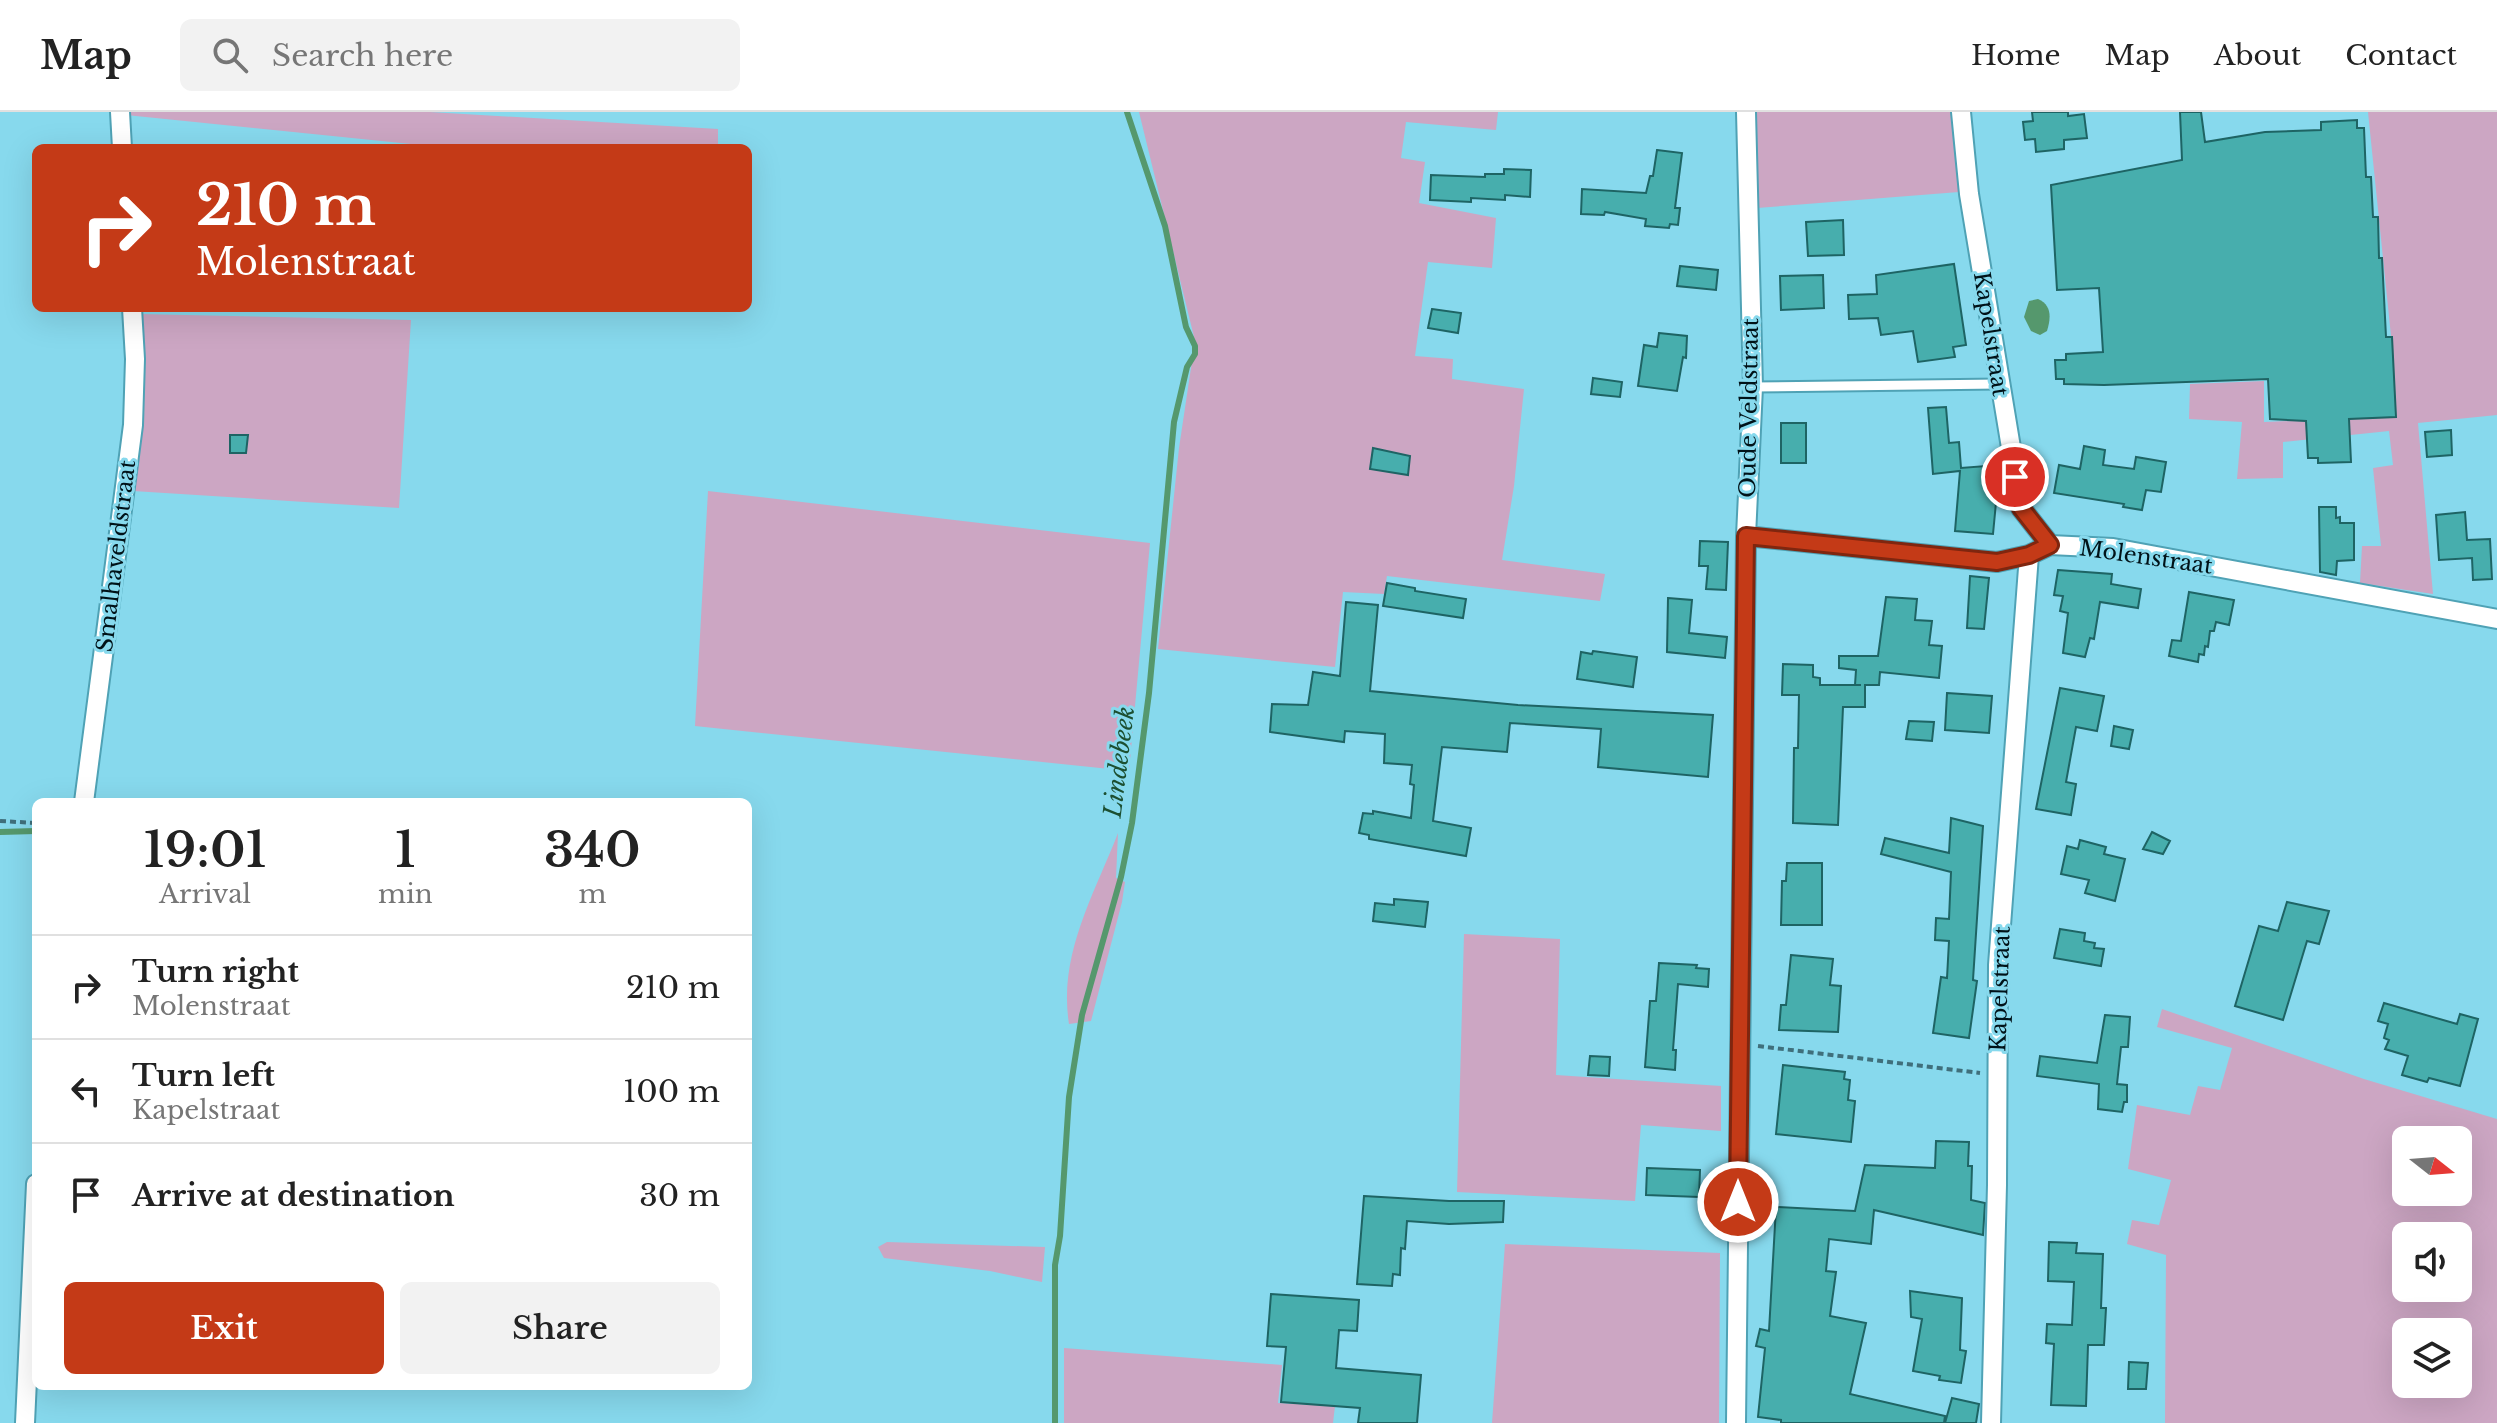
<!DOCTYPE html>
<html lang="en">
<head>
<meta charset="utf-8">
<style>
  :root { --surface:#fff; --page:#f2f2f2; --text:#222; --muted:#767676; --line:#e0e0e0; --accent:#c43a17 }
  body { margin:0; font-family:"Libre Baskerville",serif; background:var(--page); color:var(--text); height:100vh; display:flex; flex-direction:column; font-size:30px; white-space:nowrap }
  * { box-sizing:border-box; margin:0 }
  p { font-size:26px; color:var(--muted) }
  .icon { flex:none; width:44px; height:44px; fill:none; stroke:currentColor; stroke-width:2; stroke-linecap:round; stroke-linejoin:round }
  .map { position:relative; flex:1; overflow:hidden }
  .drawer { position:absolute; left:32px; top:686px; width:720px; height:592px; display:flex; flex-direction:column; background:var(--surface); border-radius:12px; box-shadow:0 8px 32px #0002 }
  .drawer>* { flex:none }
  .guide { position:absolute; left:32px; top:32px; width:720px; height:168px; border-radius:12px; box-shadow:0 8px 32px #0002; background:#c43a17; color:#fff; overflow:hidden }
  .needle { width:52px; rotate:107deg }
  .controls { position:absolute; left:2392px; top:1014px; display:grid; gap:16px }
  .controls a { display:grid; place-items:center; width:80px; height:80px; border-radius:12px; background:var(--surface); box-shadow:0 8px 32px #0002; font-size:40px }
  .pin { position:absolute; display:grid; place-items:center; width:68px; height:68px; color:#fff; margin:-34px; border:4px solid #fff; border-radius:50%; box-shadow:0 2px 8px #0007 }
  .me { position:absolute; width:88px; margin:-44px; rotate:0deg; stroke-linejoin:round; filter:drop-shadow(0 0 6px #0008) }
  .turn { display:flex; align-items:center; gap:28px; height:168px; padding:0 32px; font-size:36px }
  .turn .icon { width:104px; height:104px; stroke-width:2.5 }
  .turn b { display:block; font-size:56px; line-height:68px }
  .eta { display:flex; justify-content:space-evenly; align-items:center; height:136px; text-align:center }
  .eta b { font-size:48px; font-weight:600; line-height:56px }
  .action { display:flex; gap:16px; margin-top:auto; padding:16px 32px }
  .action a { flex:1; height:92px; border-radius:12px; background:var(--accent); color:#fff; font-size:32px; font-weight:600; line-height:92px; text-align:center }
  .action a+a { background:var(--page); color:var(--text) }
  ul { padding:0; list-style:none }
  li { display:flex; align-items:center; gap:24px; height:104px; padding:0 32px; border-top:2px solid var(--line) }
  li div { flex:1 }
  li b { display:block; font-size:30px }
  li em { font-style:normal }
  header { display:flex; align-items:center; gap:48px; box-sizing:border-box; height:112px; padding:0 40px; background:var(--surface); border-bottom:2px solid var(--line) }
  header strong { font-size:38px }
  nav { display:flex; gap:44px; margin-inline-start:auto; font-size:28px }
  .search { width:560px; height:72px; background:var(--page); display:flex; align-items:center; gap:20px; box-sizing:border-box; padding:0 28px; border-radius:12px; color:var(--muted); font-size:30px }
  .map>svg:first-child { display:block }
  .green { fill:#cca6c3; fill-rule:evenodd }
  .water { fill:#55986d }
  .lines { fill:none; stroke-linecap:round; stroke-linejoin:round }
  .stream { stroke:#55986d; stroke-width:6 }
  .building { fill:#47aead; stroke:#1e6464; stroke-width:2 }
  .lane-casing { stroke:#4fa2b5; stroke-width:13 }
  .street-casing { stroke:#4fa2b5; stroke-width:22 }
  .path { stroke:#3f6f7b; stroke-width:4; stroke-dasharray:6 4; stroke-linecap:butt }
  .lane { stroke:#fff; stroke-width:9 }
  .street { stroke:#fff; stroke-width:18 }
  .route-casing { stroke:#7f260f; stroke-width:20 }
  .route { stroke:#c43a17; stroke-width:14 }
  .labels { text-anchor:middle; dominant-baseline:central; stroke-width:6; stroke-linejoin:round; paint-order:stroke }
  .street-label { font-size:22px; fill:#001218; stroke:#87d9ed }
  .water-label { font-size:24px; font-style:italic; fill:#1c4f31; stroke:#87d9ed }
</style>
</head>
<body>
<header>
<strong>Map</strong>
<div class="search"><svg class="icon" aria-label="search" viewBox="0 0 24 24"><circle cx="10" cy="10" r="6"/><path d="M15 15l6 6"/></svg>Search here</div>
<nav><a>Home</a><a>Map</a><a>About</a><a>Contact</a></nav>
</header>
<div class="map">
<svg width="2497" height="1311" viewBox="0 0 2497 1311">
  <rect width="100%" height="100%" fill="#87d9ed"/>
  <path class="green" d="M 126,0 L 430,0 L 718,17 L 718,36 L 450,36 L 126,3 Z
    M 1139,0 L 1498,0 L 1496,18 L 1406,10 L 1401,46 L 1425,50 L 1419,91 L 1496,106 L 1492,156 L 1428,150 L 1415,244 L 1453,247 L 1452,267 L 1524,277 L 1514,374 L 1502,448 L 1605,462 L 1600,489 L 1387,464 L 1384,482 L 1343,480 L 1335,555 L 1158,537 L 1179,336 L 1195,229 Z
    M 1755,0 L 1952,0 L 1959,80 L 1757,96 Z
    M 2368,0 L 2497,0 L 2497,303 L 2418,311 L 2433,482 L 2360,471 L 2362,434 L 2381,434 L 2373,356 L 2393,353 L 2389,319 L 2283,330 L 2283,366 L 2237,367 L 2242,310 L 2189,307 L 2190,272 L 2264,269 L 2264,310 L 2391,305 L 2388,225 L 2391,224 Z
    M 138,202 L 411,208 L 399,396 L 133,379 Z
    M 708,379 L 1150,431 L 1129,659 L 695,614 Z
    M 1118,721 L 1116,766 L 1125,770 L 1122,790 L 1091,909 L 1069,912 C 1058,843 1094,783 1118,721 Z
    M 1464,822 L 1560,827 L 1556,963 L 1721,974 L 1721,1019 L 1641,1013 L 1635,1089 L 1457,1080 Z
    M 2162,897 L 2364,967 L 2497,1007 L 2497,1311 L 2165,1311 L 2166,1143 L 2127,1132 L 2132,1108 L 2159,1113 L 2171,1068 L 2128,1057 L 2137,993 L 2190,1003 L 2198,974 L 2220,978 L 2232,936 L 2157,915 ZM 2406,1028 L 2458,1028 L 2458,1080 L 2406,1080 ZM 2406,1124 L 2458,1124 L 2458,1176 L 2406,1176 ZM 2406,1220 L 2458,1220 L 2458,1272 L 2406,1272 Z
    M 887,1130 L 1045,1135 L 1042,1170 L 990,1159 L 884,1146 L 878,1135 Z
    M 1505,1132 L 1720,1141 L 1719,1311 L 1492,1311 Z
    M 1064,1236 L 1282,1253 L 1278,1291 L 1335,1294 L 1333,1311 L 1064,1311 Z"/>
  <path class="water" d="M 2038,187 C 2052,193 2051,206 2047,219 L 2040,223 L 2031,219 L 2024,205 L 2029,189 Z"/>
  <g class="lines">
    <path class="stream" d="M 0,720 L 36,719
      M 1055,1311 L 1055,1153 L 1060,1124 L 1069,985 L 1082,903 L 1121,765 L 1132,711 L 1149,581 L 1174,310 L 1187,255 L 1195,242 L 1195,234 L 1186,215 L 1165,114 L 1127,0"/>
  </g>
  <path class="building" d="M 2032,0 L 2068,0 L 2068,4 L 2084,2 L 2087,26 L 2064,28 L 2064,37 L 2036,40 L 2035,27 L 2025,28 L 2023,10 L 2033,9 Z
    M 2180,0 L 2201,0 L 2205,30 L 2265,20 L 2321,18 L 2321,10 L 2357,8 L 2357,16 L 2364,16 L 2366,65 L 2371,65 L 2373,105 L 2378,105 L 2379,146 L 2382,146 L 2386,225 L 2392,225 L 2396,305 L 2349,307 L 2351,350 L 2318,351 L 2318,346 L 2308,346 L 2306,309 L 2270,307 L 2268,267 L 2104,273 L 2064,272 L 2064,267 L 2056,267 L 2055,248 L 2066,248 L 2066,242 L 2103,240 L 2099,176 L 2057,178 L 2051,73 L 2182,48 Z
    M 1657,38 L 1682,41 L 1675,96 L 1680,96 L 1678,113 L 1670,112 L 1669,116 L 1645,114 L 1646,107 L 1605,100 L 1604,103 L 1581,102 L 1582,77 L 1646,81 L 1650,64 L 1653,64 Z
    M 1504,57 L 1531,58 L 1530,85 L 1505,83 L 1505,88 L 1471,86 L 1471,90 L 1430,88 L 1431,63 L 1485,65 L 1485,62 L 1504,62 Z
    M 1843,108 L 1844,143 L 1808,144 L 1806,110 Z
    M 1954,152 L 1966,233 L 1953,235 L 1955,245 L 1918,250 L 1913,219 L 1881,223 L 1878,206 L 1849,207 L 1848,183 L 1877,182 L 1876,163 Z
    M 1680,154 L 1718,158 L 1716,178 L 1677,174 Z
    M 1823,163 L 1824,196 L 1781,198 L 1780,164 Z
    M 1432,197 L 1461,201 L 1458,221 L 1428,216 Z
    M 1659,221 L 1687,224 L 1686,246 L 1683,245 L 1677,279 L 1638,274 L 1644,233 L 1657,235 Z
    M 1593,266 L 1622,270 L 1620,285 L 1591,282 Z
    M 1946,295 L 1949,331 L 1959,330 L 1961,356 L 1999,353 L 2001,380 L 1997,380 L 1993,422 L 1955,419 L 1960,359 L 1933,362 L 1928,296 Z
    M 1781,311 L 1806,311 L 1806,351 L 1781,351 Z
    M 2451,318 L 2452,343 L 2427,345 L 2425,320 Z
    M 230,323 L 248,323 L 246,341 L 230,341 Z
    M 2084,334 L 2105,338 L 2103,353 L 2134,357 L 2136,345 L 2166,350 L 2161,380 L 2146,378 L 2142,398 L 2123,395 L 2124,392 L 2054,381 L 2059,353 L 2080,357 Z
    M 1373,336 L 1410,344 L 1408,363 L 1370,357 Z
    M 2319,395 L 2336,395 L 2336,406 L 2340,405 L 2340,411 L 2354,411 L 2354,448 L 2337,449 L 2336,463 L 2320,460 Z
    M 2465,400 L 2467,428 L 2490,427 L 2492,467 L 2473,468 L 2472,446 L 2439,448 L 2436,403 Z
    M 1700,429 L 1728,430 L 1726,478 L 1706,477 L 1708,454 L 1699,454 Z
    M 2058,458 L 2112,462 L 2111,472 L 2141,477 L 2138,496 L 2100,490 L 2094,527 L 2090,526 L 2085,545 L 2063,541 L 2068,501 L 2060,499 L 2063,484 L 2054,483 Z
    M 1970,464 L 1989,466 L 1984,517 L 1967,516 Z
    M 1387,471 L 1415,476 L 1415,479 L 1466,487 L 1463,506 L 1383,494 Z
    M 2189,480 L 2234,488 L 2229,513 L 2216,510 L 2214,519 L 2210,519 L 2208,535 L 2205,534 L 2204,543 L 2199,542 L 2198,550 L 2169,544 L 2172,528 L 2181,529 Z
    M 1886,485 L 1917,487 L 1915,508 L 1932,509 L 1929,533 L 1942,534 L 1939,566 L 1880,560 L 1879,573 L 1865,573 L 1865,595 L 1843,595 L 1838,713 L 1793,711 L 1794,636 L 1798,636 L 1799,583 L 1782,583 L 1783,552 L 1813,553 L 1813,565 L 1820,566 L 1820,573 L 1861,573 L 1855,573 L 1856,558 L 1839,556 L 1839,544 L 1878,544 Z
    M 1668,486 L 1692,488 L 1689,521 L 1727,525 L 1725,546 L 1667,540 Z
    M 1346,490 L 1378,493 L 1370,579 L 1518,593 L 1713,603 L 1708,665 L 1598,655 L 1601,617 L 1510,611 L 1507,640 L 1442,635 L 1433,709 L 1471,716 L 1466,744 L 1369,727 L 1369,723 L 1359,721 L 1363,701 L 1373,702 L 1373,699 L 1411,706 L 1414,673 L 1410,672 L 1412,653 L 1384,651 L 1385,622 L 1345,619 L 1344,630 L 1270,620 L 1272,592 L 1308,593 L 1313,560 L 1340,564 Z
    M 1593,539 L 1637,545 L 1633,575 L 1577,567 L 1581,540 L 1592,542 Z
    M 2060,576 L 2104,584 L 2097,619 L 2076,615 L 2066,670 L 2076,672 L 2071,703 L 2036,697 Z
    M 1947,581 L 1992,584 L 1989,621 L 1945,618 Z
    M 1909,609 L 1934,610 L 1932,629 L 1906,627 Z
    M 2114,614 L 2133,618 L 2129,637 L 2111,634 Z
    M 1951,706 L 1983,714 L 1973,868 L 1977,869 L 1969,926 L 1933,921 L 1941,865 L 1947,866 L 1949,829 L 1935,828 L 1936,806 L 1949,807 L 1951,760 L 1881,742 L 1885,726 L 1949,741 Z
    M 2152,720 L 2170,729 L 2163,742 L 2143,737 Z
    M 2080,728 L 2106,735 L 2104,742 L 2125,747 L 2115,789 L 2085,781 L 2089,768 L 2061,762 L 2067,734 L 2078,737 Z
    M 1787,751 L 1822,751 L 1822,813 L 1781,813 L 1782,769 L 1786,769 Z
    M 1394,787 L 1428,790 L 1425,815 L 1373,809 L 1375,791 L 1394,793 Z
    M 2287,790 L 2329,799 L 2319,832 L 2307,829 L 2283,908 L 2235,894 L 2259,814 L 2278,819 Z
    M 2060,817 L 2085,821 L 2084,829 L 2095,831 L 2094,836 L 2104,837 L 2101,854 L 2054,846 Z
    M 1791,843 L 1833,847 L 1830,873 L 1841,874 L 1838,920 L 1779,918 L 1781,893 L 1786,893 Z
    M 1659,851 L 1697,853 L 1696,856 L 1709,857 L 1708,875 L 1678,872 L 1673,938 L 1676,938 L 1675,958 L 1645,955 L 1650,889 L 1656,889 Z
    M 2384,891 L 2457,912 L 2460,902 L 2478,907 L 2460,974 L 2429,966 L 2427,970 L 2402,963 L 2408,944 L 2385,937 L 2389,928 L 2384,926 L 2388,912 L 2378,909 Z
    M 2105,903 L 2130,905 L 2128,935 L 2121,935 L 2117,972 L 2127,973 L 2127,990 L 2124,990 L 2122,1000 L 2098,997 L 2099,972 L 2037,964 L 2040,944 L 2097,951 Z
    M 1590,944 L 1610,945 L 1609,964 L 1588,963 Z
    M 1783,953 L 1845,960 L 1844,967 L 1850,968 L 1848,988 L 1855,989 L 1851,1030 L 1776,1022 Z
    M 1936,1029 L 1969,1030 L 1968,1054 L 1972,1054 L 1971,1088 L 1985,1091 L 1983,1123 L 1874,1098 L 1871,1132 L 1829,1127 L 1826,1159 L 1836,1160 L 1830,1204 L 1866,1211 L 1850,1282 L 1945,1304 L 1944,1311 L 1781,1311 L 1781,1308 L 1758,1305 L 1765,1236 L 1756,1234 L 1760,1217 L 1769,1219 L 1776,1095 L 1855,1099 L 1865,1053 L 1935,1056 Z
    M 1647,1056 L 1700,1058 L 1699,1085 L 1646,1083 Z
    M 1364,1084 L 1449,1089 L 1504,1089 L 1503,1110 L 1449,1112 L 1407,1109 L 1405,1137 L 1401,1136 L 1400,1163 L 1393,1162 L 1392,1174 L 1357,1172 Z
    M 2049,1130 L 2077,1131 L 2076,1141 L 2103,1142 L 2101,1196 L 2106,1196 L 2104,1233 L 2088,1233 L 2086,1294 L 2051,1293 L 2054,1232 L 2046,1231 L 2047,1212 L 2072,1213 L 2074,1170 L 2048,1169 Z
    M 1910,1179 L 1962,1186 L 1960,1238 L 1966,1239 L 1961,1271 L 1939,1268 L 1940,1264 L 1913,1259 L 1922,1207 L 1911,1205 Z
    M 1271,1182 L 1359,1188 L 1357,1219 L 1339,1218 L 1336,1256 L 1421,1263 L 1417,1311 L 1358,1311 L 1360,1296 L 1281,1290 L 1286,1235 L 1267,1234 Z
    M 2129,1250 L 2148,1251 L 2146,1277 L 2128,1277 Z
    M 1952,1286 L 1979,1292 L 1976,1311 L 1945,1311 Z"/>
  <g class="lines">
    <defs>
      <path id="lane" d="M 1753,275 L 1999,272"/>
      <path id="street" d="M 120,0 L 122,36
        M 1961,0 L 1969,82 L 2021,396 L 2050,433
        M 1746,424 L 1997,450 L 2029,443 L 2050,433 L 2113,436 L 2497,507
        M 84,690 L 133,313 L 135,247 L 132,196
        M 25,1311 L 36,1072
        M 1736,1311 L 1746,424 L 1753,275 L 1746,0
        M 1991,1311 L 1997,1073 L 1998,853 L 2029,443"/>
    </defs>
    <use href="#lane" class="lane-casing"/>
    <use href="#street" class="street-casing"/>
    <path class="path" d="M 0,709 L 36,711
      M 1758,934 L 1980,961"/>
    <use href="#lane" class="lane"/>
    <use href="#street" class="street"/>
  </g>
  <g class="lines">
    <defs>
      <path id="route" d="M 1738,1090 L 1746,424 L 1997,450 L 2029,443 L 2050,433 L 2021,396 L 2015,365"/>
    </defs>
    <use href="#route" class="route-casing"/>
    <use href="#route" class="route"/>
  </g>
  <g class="labels">
    <g class="street-label">
      <text transform="translate(1991 222) rotate(81)">Kapelstraat</text>
      <text transform="translate(1749 296) rotate(-89)">Oude Veldstraat</text>
      <text transform="translate(116 444) rotate(-83)">Smalhaveldstraat</text>
      <text transform="translate(2146 445) rotate(8)">Molenstraat</text>
      <text transform="translate(2000 877) rotate(-88)">Kapelstraat</text>
    </g>
    <g class="water-label">
      <text transform="translate(1119 650) rotate(-83)">Lindebeek</text>
    </g>
  </g>
</svg>
<div class="controls">
<a><svg class="needle" viewBox="-14 -14 28 28"><path d="M0-13l5 13h-10z" fill="#e53935"/><path d="M0 13l5-13h-10z" fill="#767676"/></svg></a>
<a><svg class="icon" aria-label="sound" viewBox="0 0 24 24"><path d="M4 9h4l5-4v14l-5-4H4zM17 9q2 3 0 6"/></svg></a>
<a><svg class="icon" aria-label="layers" viewBox="0 0 24 24"><path d="M12 4l9 5-9 5-9-5zM3 14l9 5 9-5"/></svg></a>
</div>
<div class="pin" style="left:2015px;top:365px;background:#d93025"><svg class="icon" aria-label="arrive" viewBox="0 0 24 24"><path d="M6 21V4h12l-3 4 3 4H6"/></svg></div>
<svg class="me" style="left:1738px;top:1090px" viewBox="-20 -20 40 40"><circle r="17" fill="#c43a17" stroke="#fff" stroke-width="3"/><path d="M0-11L8 9 0 5-8 9z" fill="#fff"/></svg>
<div class="guide">
<div class="turn"><svg class="icon" aria-label="right" viewBox="0 0 24 24"><path d="M7 20v-9h11M14 6l5 5-5 5"/></svg><div><b>210 m</b>Molenstraat</div></div>
</div>
<section class="drawer">
<div class="eta">
<div><b>19:01</b><p>Arrival</p></div>
<div><b>1</b><p>min</p></div>
<div><b>340</b><p>m</p></div>
</div>
<ul>
<li><svg class="icon" aria-label="right" viewBox="0 0 24 24"><path d="M7 20v-9h11M14 6l5 5-5 5"/></svg><div><b>Turn right</b><p>Molenstraat</p></div><em>210 m</em></li>
<li><svg class="icon" aria-label="left" viewBox="0 0 24 24"><path d="M17 20v-9H6M10 6l-5 5 5 5"/></svg><div><b>Turn left</b><p>Kapelstraat</p></div><em>100 m</em></li>
<li><svg class="icon" aria-label="arrive" viewBox="0 0 24 24"><path d="M6 21V4h12l-3 4 3 4H6"/></svg><div><b>Arrive at destination</b></div><em>30 m</em></li>
</ul>
<div class="action"><a>Exit</a><a>Share</a></div>
</section>
</div>
</body>
</html>
